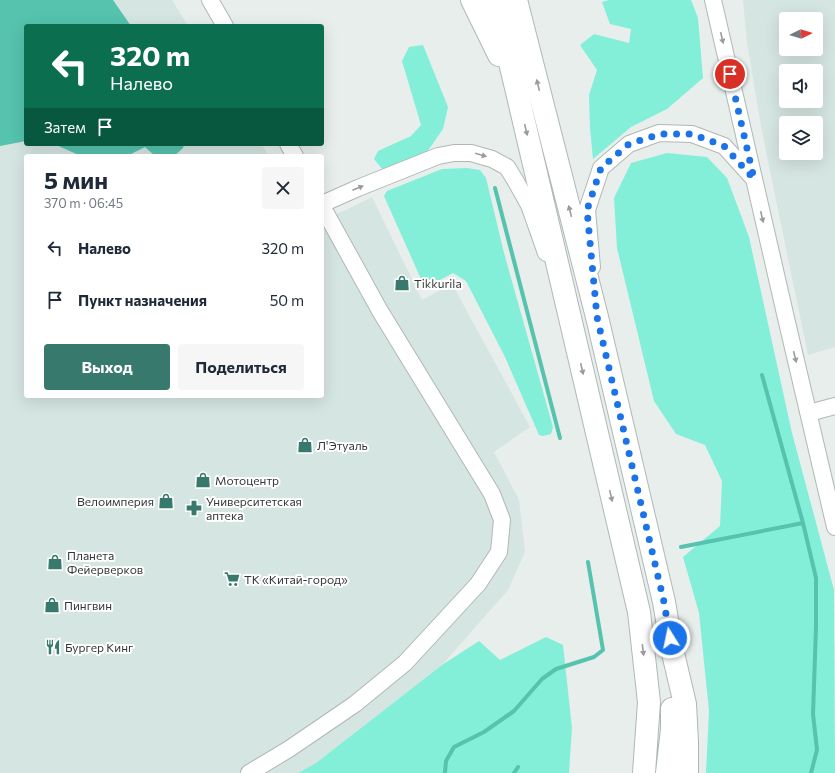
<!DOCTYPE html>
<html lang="ru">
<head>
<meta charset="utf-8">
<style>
  :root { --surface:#fff; --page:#f6f6f7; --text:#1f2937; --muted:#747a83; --accent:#377a6d }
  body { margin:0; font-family:Commissioner,sans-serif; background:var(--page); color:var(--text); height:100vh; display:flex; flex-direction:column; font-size:15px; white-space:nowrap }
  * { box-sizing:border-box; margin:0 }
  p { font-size:13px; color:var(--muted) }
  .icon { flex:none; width:22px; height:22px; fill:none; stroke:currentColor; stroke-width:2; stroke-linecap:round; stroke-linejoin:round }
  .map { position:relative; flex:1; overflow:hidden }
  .details { position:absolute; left:24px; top:154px; width:300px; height:244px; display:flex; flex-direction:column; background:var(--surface); border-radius:4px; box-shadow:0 4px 16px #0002 }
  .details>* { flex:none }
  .banner { position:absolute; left:24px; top:24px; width:300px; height:122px; border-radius:4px; box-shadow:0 4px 16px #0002; background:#0b6e4f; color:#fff; overflow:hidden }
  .needle { width:26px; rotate:85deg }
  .buttons { position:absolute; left:779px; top:12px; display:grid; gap:8px }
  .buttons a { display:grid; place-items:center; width:44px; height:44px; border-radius:4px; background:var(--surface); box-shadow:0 4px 16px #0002; font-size:20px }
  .pin { position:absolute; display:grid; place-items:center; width:34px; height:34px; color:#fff; margin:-17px; border:2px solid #fff; border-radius:50%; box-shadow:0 1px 4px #0007 }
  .me { position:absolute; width:44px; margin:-22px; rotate:350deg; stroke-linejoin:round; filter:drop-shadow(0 0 3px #0008) }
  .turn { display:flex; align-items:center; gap:14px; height:84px; padding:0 20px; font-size:18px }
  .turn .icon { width:52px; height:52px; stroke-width:2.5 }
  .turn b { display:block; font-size:28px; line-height:34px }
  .then { display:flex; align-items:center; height:38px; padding:0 20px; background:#0003; gap:8px; font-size:15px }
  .round { display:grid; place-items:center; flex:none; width:42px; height:42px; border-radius:4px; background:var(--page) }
  .overview { display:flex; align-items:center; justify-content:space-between; height:68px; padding:0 20px }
  h1 { font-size:24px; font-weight:700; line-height:30px }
  .cta { display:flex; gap:8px; margin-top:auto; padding:8px 20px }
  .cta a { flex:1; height:46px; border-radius:4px; background:var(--accent); color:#fff; font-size:16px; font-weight:700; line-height:46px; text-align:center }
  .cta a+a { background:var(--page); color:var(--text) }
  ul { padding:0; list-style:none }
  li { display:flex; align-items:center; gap:12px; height:52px; padding:0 20px }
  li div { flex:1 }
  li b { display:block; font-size:15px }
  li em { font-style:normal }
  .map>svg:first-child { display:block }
  .built { fill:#d5e5e1; fill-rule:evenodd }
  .green { fill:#83efd8 }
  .water { fill:#55c3ae }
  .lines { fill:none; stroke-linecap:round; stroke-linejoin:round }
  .stream { stroke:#55c3ae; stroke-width:4 }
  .street-casing { stroke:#b0b8b6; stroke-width:18 }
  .primary-casing { stroke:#b0b8b6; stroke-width:24 }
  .street { stroke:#fff; stroke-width:16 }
  .primary { stroke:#fff; stroke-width:22 }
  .oneway { fill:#9a9b9b }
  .route { stroke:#1a73e8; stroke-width:7; stroke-dasharray:0 12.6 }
  .labels { text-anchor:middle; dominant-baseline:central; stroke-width:4; stroke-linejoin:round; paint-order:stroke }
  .poi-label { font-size:12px; fill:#343737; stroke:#fff; text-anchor:start }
</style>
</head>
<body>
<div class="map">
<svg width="835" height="773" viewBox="0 0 835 773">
  <rect width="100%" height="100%" fill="#e7eeec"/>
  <path class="built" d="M 0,0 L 172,0 L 188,26 L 26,26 L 26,144 L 261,144 L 269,156 L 26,156 L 26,396 L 322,396 L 322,220 L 348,209 L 372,197 L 422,300 L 452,284 L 530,427 L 494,452 L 519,500 L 525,552 L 508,590 L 442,665 L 316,763 L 298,773 L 0,773 Z
    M 743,0 L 835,0 L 835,347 L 808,355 L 762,132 L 747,42 ZM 786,19 L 816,19 L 816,49 L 786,49 ZM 786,71 L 816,71 L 816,101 L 786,101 ZM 786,123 L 816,123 L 816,153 L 786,153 Z"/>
  <path class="green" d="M 609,0 L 691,0 L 698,18 L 703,78 L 667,109 L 631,127 L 593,159 L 590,128 L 589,95 L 597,70 L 580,45 L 594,34 L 629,43 L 631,29 L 610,24 L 602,2 Z
    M 423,45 L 448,107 L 443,129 L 427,152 L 382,169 L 374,159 L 378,151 L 411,136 L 421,125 L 402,61 L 409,47 Z
    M 667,153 L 707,157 L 727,178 L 749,237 L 792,433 L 834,590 L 835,773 L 706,773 L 709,711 L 699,613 L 683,557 L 720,526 L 722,481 L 705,445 L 676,434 L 654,401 L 617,248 L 614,198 L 631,163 Z
    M 467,168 L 480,170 L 486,178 L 504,253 L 553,427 L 551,434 L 543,436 L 539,435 L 505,357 L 466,281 L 453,273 L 425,288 L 384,196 L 387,191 L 442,169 Z
    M 546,637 L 563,645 L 572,728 L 569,773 L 298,773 L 316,763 L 442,665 L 479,641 L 500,660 Z"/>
  <path class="water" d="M 0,0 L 113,0 L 131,26 L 26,26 L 26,141 L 0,146 Z
    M 54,144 L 184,144 L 183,148 L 174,156 L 155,156 L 145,147 L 127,156 L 81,156 Z"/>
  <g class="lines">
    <path class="stream" d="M 495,188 L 560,438
      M 762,375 L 803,523 L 816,578 L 816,627 L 813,714 L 817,750 L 811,773
      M 681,547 L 803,523
      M 445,773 L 446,761 L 454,747 L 484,732 L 514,711 L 542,679 L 556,669 L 594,657 L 603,650 L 588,562
      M 514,773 L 518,767"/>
    <defs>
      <path id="street" d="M 210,0 L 225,26
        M 713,0 C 737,106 761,212 786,318 C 802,388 819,457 835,527
        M 288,144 L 295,156
        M 322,204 L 358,188 L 438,156 L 454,153 L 471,153 L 492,159 L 507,167 L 515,180 L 529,205 L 546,253
        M 592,267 L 587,210 L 601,168 L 629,144 L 659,133 L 692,134 L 724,146 L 753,178
        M 809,413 L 835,406
        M 249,773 L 289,749 L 355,704 L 405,663 L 478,584 L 499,552 L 502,520 L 492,494 L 380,311 L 322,206"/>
      <path id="primary" d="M 472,0 L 499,55
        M 495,0 L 517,92 L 639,612 L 649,702 L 644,773
        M 516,0 L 597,317 L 664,602 L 672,649 L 685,704 L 687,742 L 687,773
        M 667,773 L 672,729 L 672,709"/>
    </defs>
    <use href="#street" class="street-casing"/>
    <use href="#primary" class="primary-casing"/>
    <use href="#street" class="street"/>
    <use href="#primary" class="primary"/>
  </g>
  <defs><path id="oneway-solid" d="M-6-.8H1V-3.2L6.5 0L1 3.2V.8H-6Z"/></defs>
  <g class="oneway">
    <use href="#oneway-solid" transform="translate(722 38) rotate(77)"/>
    <use href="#oneway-solid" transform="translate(538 85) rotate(-104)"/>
    <use href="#oneway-solid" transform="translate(526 130) rotate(77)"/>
    <use href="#oneway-solid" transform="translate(481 155) rotate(16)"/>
    <use href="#oneway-solid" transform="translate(358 188) rotate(-23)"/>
    <use href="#oneway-solid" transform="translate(570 211) rotate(-104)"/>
    <use href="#oneway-solid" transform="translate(762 217) rotate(77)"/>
    <use href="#oneway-solid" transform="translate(795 357) rotate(76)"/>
    <use href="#oneway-solid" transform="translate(582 369) rotate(77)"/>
    <use href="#oneway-solid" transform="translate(611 496) rotate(77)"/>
    <use href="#oneway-solid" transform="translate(643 650) rotate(83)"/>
  </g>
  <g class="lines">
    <path class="route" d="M 670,638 L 664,602 L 597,317 L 587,210 L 601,168 L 629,144 L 660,134 L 692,134 L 724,146 L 754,179 L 730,74"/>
  </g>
  <defs>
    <symbol id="shop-bare" viewBox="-9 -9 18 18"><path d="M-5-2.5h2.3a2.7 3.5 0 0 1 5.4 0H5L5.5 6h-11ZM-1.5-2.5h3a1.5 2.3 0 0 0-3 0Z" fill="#377a6d" stroke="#fff" stroke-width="2.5" paint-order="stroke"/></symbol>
    <symbol id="pharmacy-bare" viewBox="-9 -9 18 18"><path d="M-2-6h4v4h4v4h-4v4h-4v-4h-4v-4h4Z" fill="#377a6d" stroke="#fff" stroke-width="2.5" paint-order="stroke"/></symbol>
    <symbol id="supermarket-bare" viewBox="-9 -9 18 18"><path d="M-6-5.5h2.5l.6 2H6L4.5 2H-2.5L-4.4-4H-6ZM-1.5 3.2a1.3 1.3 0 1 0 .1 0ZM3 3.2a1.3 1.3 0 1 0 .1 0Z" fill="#377a6d" stroke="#fff" stroke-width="2.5" paint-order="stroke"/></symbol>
    <symbol id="restaurant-bare" viewBox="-9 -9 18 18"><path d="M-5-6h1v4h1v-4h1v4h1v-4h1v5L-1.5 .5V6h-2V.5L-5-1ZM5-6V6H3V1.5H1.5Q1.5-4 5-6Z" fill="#377a6d" stroke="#fff" stroke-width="2.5" paint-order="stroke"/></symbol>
  </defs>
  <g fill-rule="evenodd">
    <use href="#shop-bare" x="391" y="272" width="22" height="22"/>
    <use href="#shop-bare" x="294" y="434" width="22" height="22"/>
    <use href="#shop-bare" x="192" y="469" width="22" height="22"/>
    <use href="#shop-bare" x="155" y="490" width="22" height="22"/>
    <use href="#pharmacy-bare" x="183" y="497" width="22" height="22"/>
    <use href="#shop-bare" x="44" y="551" width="22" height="22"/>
    <use href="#supermarket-bare" x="221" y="568" width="22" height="22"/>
    <use href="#shop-bare" x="41" y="594" width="22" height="22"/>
    <use href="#restaurant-bare" x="42" y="636" width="22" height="22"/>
  </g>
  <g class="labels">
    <g class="poi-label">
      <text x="414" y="283">Tikkurila</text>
      <text x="317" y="445">Л'Этуаль</text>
      <text x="215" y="480">Мотоцентр</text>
      <text x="154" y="501" text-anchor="end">Велоимперия</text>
      <text x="206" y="501">Университетская<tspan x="206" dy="14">аптека</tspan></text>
      <text x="67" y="555">Планета<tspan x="67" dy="14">Фейерверков</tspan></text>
      <text x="244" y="579">ТК «Китай-город»</text>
      <text x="64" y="605">Пингвин</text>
      <text x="65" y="647">Бургер Кинг</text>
    </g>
  </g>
</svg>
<div class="buttons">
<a><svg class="needle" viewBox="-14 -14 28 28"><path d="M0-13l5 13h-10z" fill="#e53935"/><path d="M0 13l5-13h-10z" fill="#747a83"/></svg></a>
<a><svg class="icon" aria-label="sound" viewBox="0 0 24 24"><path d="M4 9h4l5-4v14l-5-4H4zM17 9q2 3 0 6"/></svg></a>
<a><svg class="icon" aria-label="layers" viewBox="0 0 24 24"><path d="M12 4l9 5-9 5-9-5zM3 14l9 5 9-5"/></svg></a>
</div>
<div class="pin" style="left:730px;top:74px;background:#d93025"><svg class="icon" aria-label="arrive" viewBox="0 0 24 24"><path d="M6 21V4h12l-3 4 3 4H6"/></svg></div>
<svg class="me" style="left:670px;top:638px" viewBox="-20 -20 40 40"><circle r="17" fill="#1a73e8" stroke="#fff" stroke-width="3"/><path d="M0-11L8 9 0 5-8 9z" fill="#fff"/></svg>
<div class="banner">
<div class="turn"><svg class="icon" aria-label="left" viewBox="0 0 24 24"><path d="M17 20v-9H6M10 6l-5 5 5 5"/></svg><div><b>320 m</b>Налево</div></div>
<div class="then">Затем<svg class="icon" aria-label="arrive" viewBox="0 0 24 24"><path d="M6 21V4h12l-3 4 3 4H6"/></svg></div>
</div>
<section class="details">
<div class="overview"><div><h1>5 мин</h1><p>370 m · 06:45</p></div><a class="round"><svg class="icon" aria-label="close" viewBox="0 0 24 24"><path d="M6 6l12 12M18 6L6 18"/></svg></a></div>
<ul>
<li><svg class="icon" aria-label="left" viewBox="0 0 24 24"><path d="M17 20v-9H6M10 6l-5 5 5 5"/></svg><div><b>Налево</b></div><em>320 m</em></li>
<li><svg class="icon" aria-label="arrive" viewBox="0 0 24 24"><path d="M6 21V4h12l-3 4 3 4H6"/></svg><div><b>Пункт назначения</b></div><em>50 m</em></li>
</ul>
<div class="cta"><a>Выход</a><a>Поделиться</a></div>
</section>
</div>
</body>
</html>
